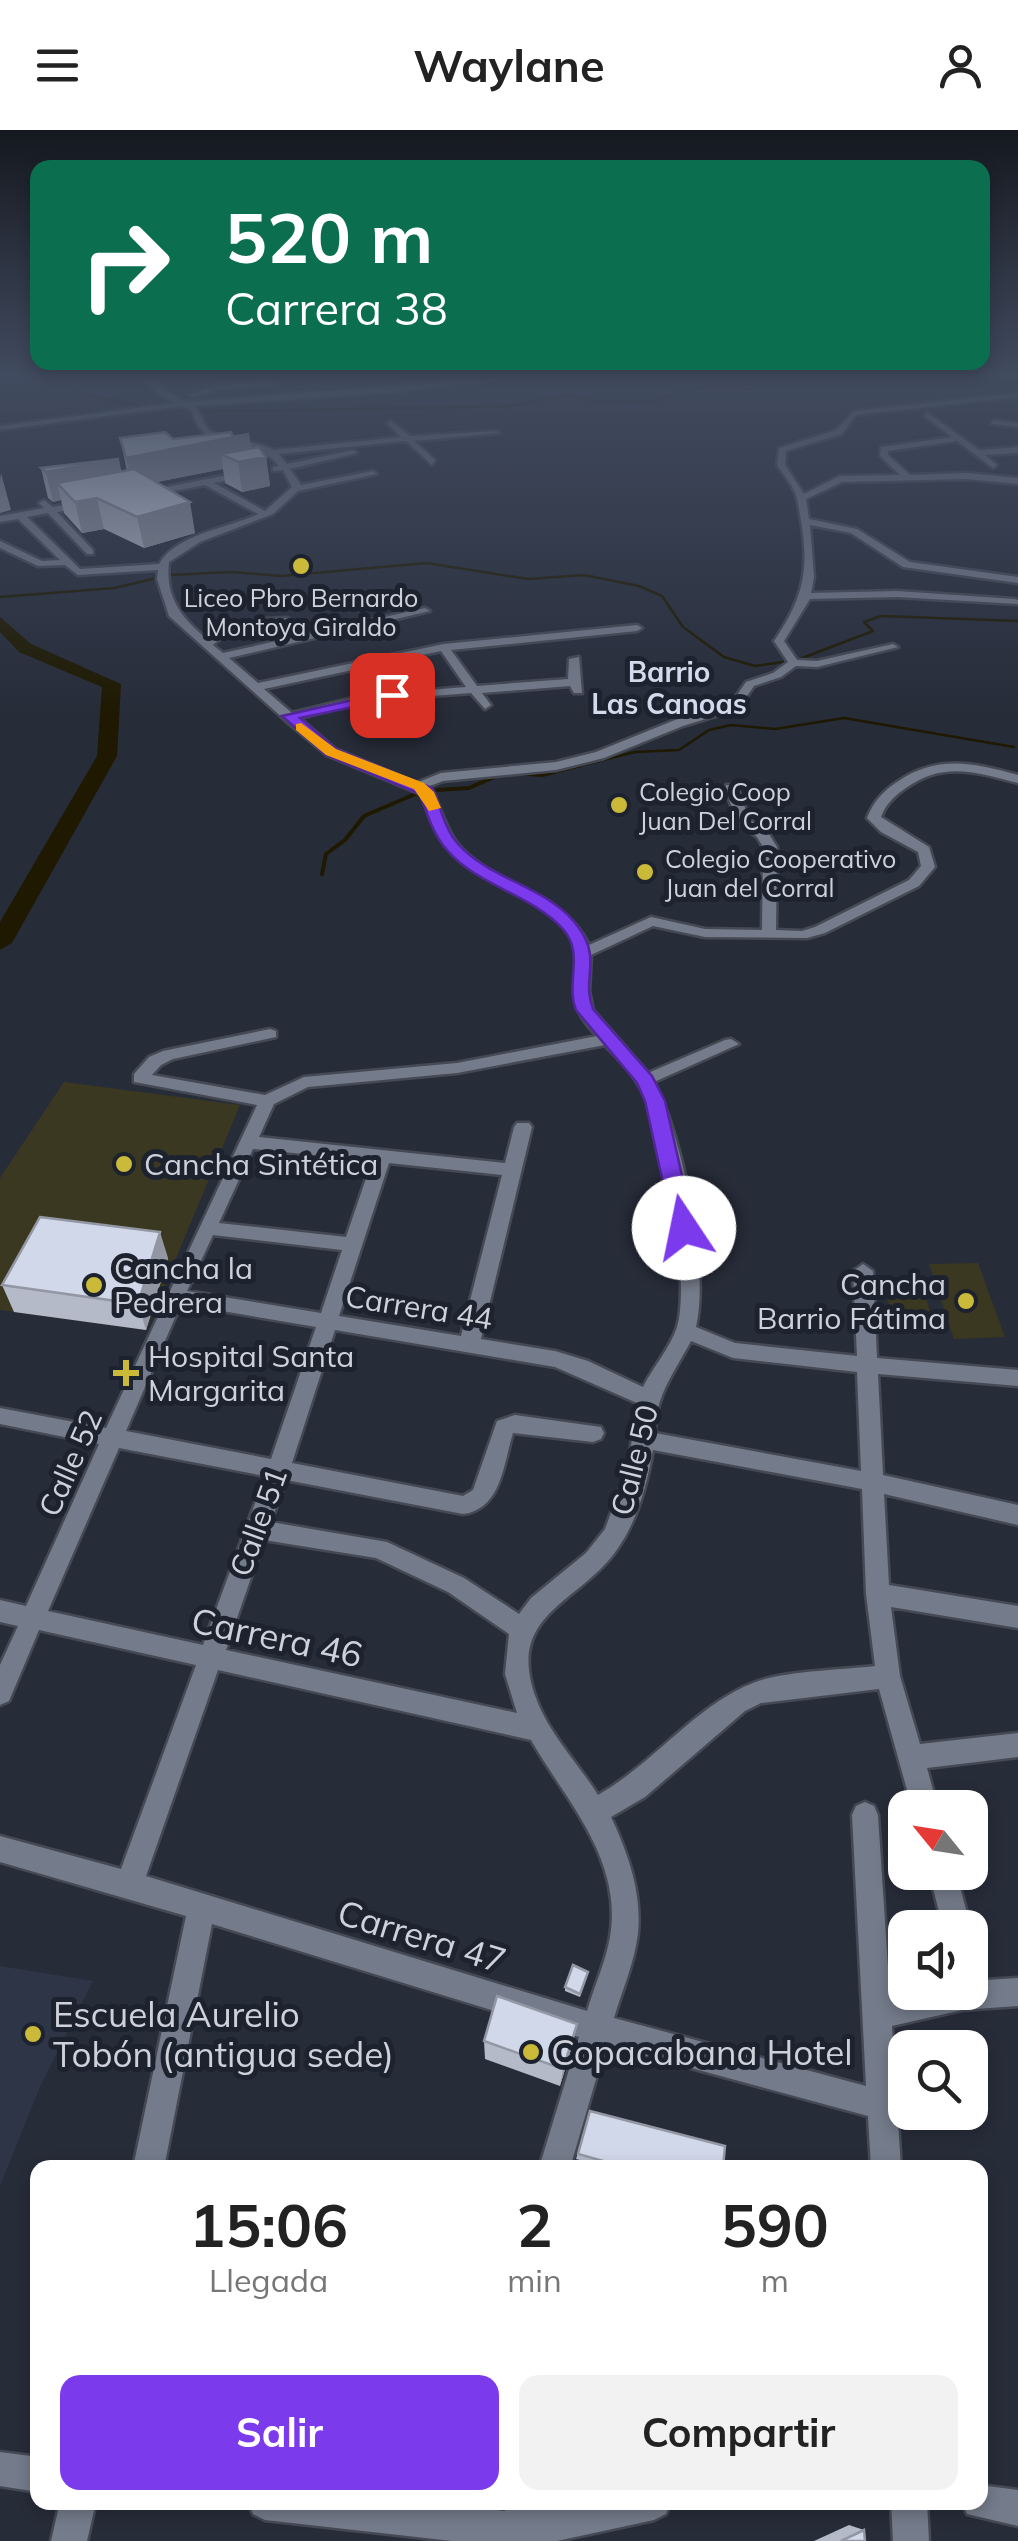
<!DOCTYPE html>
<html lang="es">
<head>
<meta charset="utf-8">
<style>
  :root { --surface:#fff; --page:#f2f2f2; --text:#222; --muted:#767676; --accent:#7c3aed }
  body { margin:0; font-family:Mulish,sans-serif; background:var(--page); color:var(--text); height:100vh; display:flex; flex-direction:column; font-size:38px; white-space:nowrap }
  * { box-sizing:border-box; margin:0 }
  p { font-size:32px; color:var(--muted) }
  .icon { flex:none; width:55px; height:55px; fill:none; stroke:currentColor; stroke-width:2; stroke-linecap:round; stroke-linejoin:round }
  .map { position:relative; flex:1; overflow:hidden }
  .side { position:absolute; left:30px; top:2030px; width:958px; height:350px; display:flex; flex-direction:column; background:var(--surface); border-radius:20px; box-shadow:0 5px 15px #0003 }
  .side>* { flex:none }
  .hud { position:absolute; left:30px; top:30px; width:960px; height:210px; border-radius:20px; box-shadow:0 5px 15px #0003; background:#0b6e4f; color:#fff; overflow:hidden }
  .needle { width:65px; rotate:300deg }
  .buttons { position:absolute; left:888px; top:1660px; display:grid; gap:20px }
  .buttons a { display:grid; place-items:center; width:100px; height:100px; border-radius:20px; background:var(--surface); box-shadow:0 5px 15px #0003; font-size:50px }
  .pin { position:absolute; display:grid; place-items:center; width:85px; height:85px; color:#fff; margin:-42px; border-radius:20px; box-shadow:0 5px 15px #0006 }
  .me { position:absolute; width:110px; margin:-55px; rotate:349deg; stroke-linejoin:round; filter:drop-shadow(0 0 8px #0008) }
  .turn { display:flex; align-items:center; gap:35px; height:210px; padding:0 30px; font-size:45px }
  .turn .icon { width:130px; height:130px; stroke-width:2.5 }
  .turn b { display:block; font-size:70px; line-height:85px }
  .eta { display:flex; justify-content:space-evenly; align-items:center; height:170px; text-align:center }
  .eta b { font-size:60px; font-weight:700; line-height:70px }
  .action { display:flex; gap:20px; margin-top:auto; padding:20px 30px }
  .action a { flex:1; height:115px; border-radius:20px; background:var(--accent); color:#fff; font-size:40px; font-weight:700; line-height:115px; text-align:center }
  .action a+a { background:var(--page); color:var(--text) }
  header { display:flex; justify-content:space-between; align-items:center; height:130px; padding:0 30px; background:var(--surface); font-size:45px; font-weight:700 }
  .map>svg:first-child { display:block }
  .built { fill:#2e3547 }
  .green { fill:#3b3821 }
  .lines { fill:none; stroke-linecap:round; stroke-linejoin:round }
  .stream-far1 { stroke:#1e1900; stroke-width:2.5 }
  .stream { stroke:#1e1900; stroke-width:4 }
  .river { fill:#1e1900; fill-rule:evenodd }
  .minor-casing { stroke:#454954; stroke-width:5 }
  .minor { fill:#747b8a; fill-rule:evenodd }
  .wall { fill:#b4bac8 }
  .shaded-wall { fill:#9297a3 }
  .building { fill:#d1d8e9; stroke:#9297a3; stroke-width:2.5 }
  .route { fill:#7c3aed; stroke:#51269a; stroke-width:2.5 }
  .slow { fill:#f59e0b }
  .poi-dot { fill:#cbba39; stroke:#1d222f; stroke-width:4 }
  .labels { text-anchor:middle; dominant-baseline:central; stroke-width:10; stroke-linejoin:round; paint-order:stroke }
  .far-poi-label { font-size:25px; fill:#ced1da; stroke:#1d222f; text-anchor:start }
  .far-neighbourhood-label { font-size:28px; font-weight:bold; fill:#d3daeb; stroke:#1d222f }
  .poi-label { font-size:30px; fill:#ced1da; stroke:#1d222f; text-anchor:start }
  .street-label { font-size:30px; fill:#ced1da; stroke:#1d222f }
  .near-street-label { font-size:35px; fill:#ced1da; stroke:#1d222f }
  .near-poi-label { font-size:35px; fill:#ced1da; stroke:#1d222f; text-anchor:start }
</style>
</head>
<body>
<header><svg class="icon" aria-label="menu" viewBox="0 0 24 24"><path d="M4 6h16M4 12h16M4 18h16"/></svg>Waylane<svg class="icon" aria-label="person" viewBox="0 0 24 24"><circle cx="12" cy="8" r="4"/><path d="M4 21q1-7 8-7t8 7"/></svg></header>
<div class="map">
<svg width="1018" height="2411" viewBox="0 0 1018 2411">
  <rect width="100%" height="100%" fill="#272c39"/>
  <path class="built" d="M 0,1836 L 93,1851 L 40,1957 L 0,2056 Z"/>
  <path class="green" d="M 64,952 L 240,975 L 146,1200 L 0,1180 L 0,1048 Z
    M 978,1133 L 1005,1207 L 954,1209 L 929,1134 Z
    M 887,1164 L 926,1165 L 934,1203 L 894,1202 Z"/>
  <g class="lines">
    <path class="stream-far1" d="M 51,246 L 76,263 L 147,277
      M 923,246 L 964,254 L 1018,252
      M 205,282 L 512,276 L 567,265 L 596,272 L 654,271 L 695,258 L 759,253 L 755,247 L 760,246
      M 0,467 L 114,458 L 170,445 L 231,442 L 281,446 L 427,433 L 528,449 L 584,445 L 639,456 L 662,466 L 683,497 L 724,527 L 755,536 L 789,531
      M 797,530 L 873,501 L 864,492 L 881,486 L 1018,491
      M 571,638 L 635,622 L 679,620 L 709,600 L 731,595 L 775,599 L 844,588 L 1014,617"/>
    <path class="stream" d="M 517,643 L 542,645 L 581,635
      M 437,660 L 469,658 L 501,644
      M 322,744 L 326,724 L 345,710 L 364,686 L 420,662"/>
    <path class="river" d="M 0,487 L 31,514 L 121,554 L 117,626 L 12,813 L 0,820 L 0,792 L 97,626 L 102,557 L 19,522 L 0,502 Z"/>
    <defs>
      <path id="minor" d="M 142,246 L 150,246 L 165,260 L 186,272 L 526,246 L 392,262 L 194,276 C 203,283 201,294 211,301 C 229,314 255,309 274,320 L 401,307 L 387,293 L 391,291 L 410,306 L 496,301 L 500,303 L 414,311 L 435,330 L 432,335 L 406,311 L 279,324 L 287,334 L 353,320 L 357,323 L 290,339 L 301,355 L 373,341 L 377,344 L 298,361 L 273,384 L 200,412 L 169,432 C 165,467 181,488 207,509 C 228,490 259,489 287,488 L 292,491 C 266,503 237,491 213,515 L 223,523 L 425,478 L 430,481 L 229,528 L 258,553 L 444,514 L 637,495 L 642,498 L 637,501 L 451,520 L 477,556 L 568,549 L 569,529 L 579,527 L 582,563 L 574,563 L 570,556 L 482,563 L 491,575 L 485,579 L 471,563 L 366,571 L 299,588 L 335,619 L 416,653 L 441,643 L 556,632 L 596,622 L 675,590 L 730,575 L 746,552 L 773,543 L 788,532 L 774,511 C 810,459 809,429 797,369 C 795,358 783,344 777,335 L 779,318 L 836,300 L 854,281 L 1018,263 L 1018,267 L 856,285 L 842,304 L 786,321 L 785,335 L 804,364 L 840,346 L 900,345 L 880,326 L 881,317 L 952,307 L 924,286 L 927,282 L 979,320 L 1018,317 L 1018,323 L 985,325 L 997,335 L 993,338 L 957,311 L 888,321 L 888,325 L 910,345 L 967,343 L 1018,348 L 1018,354 L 967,349 L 842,352 L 806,369 L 809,389 L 857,399 L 910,432 L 1018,447 L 1018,453 L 903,437 L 851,403 L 810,395 L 814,447 L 811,463 L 897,461 L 1014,469 L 1018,470 L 1018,474 L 897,467 L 810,469 L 784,511 L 797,530 L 817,531 L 893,514 L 898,517 L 817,537 L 796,536 L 781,547 L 754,556 L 738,579 L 683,596 L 604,628 L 556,640 L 443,651 L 427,657 L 433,662 C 440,678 445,697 456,712 C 492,757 562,759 589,815 L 651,787 L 705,799 L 762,800 L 763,717 L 757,707 L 737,692 L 725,658 L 726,655 L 736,655 L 750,690 L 767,701 L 777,717 L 776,800 L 802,801 L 815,797 L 909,750 L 921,736 L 918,722 L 881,702 L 867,688 C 873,672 883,661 897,652 C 937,624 974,633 1018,645 L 1018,653 C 976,642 943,631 906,658 C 894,666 886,674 881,687 L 929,717 L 935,737 L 919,756 L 825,803 L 807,808 L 705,807 L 653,796 L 591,825 L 589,861 L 593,880 L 648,943 L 725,910 L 731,909 L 739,914 L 654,952 C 682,1006 710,1138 696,1197 L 735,1213 L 857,1226 L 853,1141 L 863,1134 L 873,1141 L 877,1228 L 1018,1240 L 1018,1256 L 878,1244 L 883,1345 L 1018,1375 L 1018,1395 L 884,1364 L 889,1455 L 1018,1476 L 1018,1498 L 891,1477 L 900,1546 L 920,1614 L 1018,1603 L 1018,1627 L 927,1638 L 938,1678 L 912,1678 L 879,1559 L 761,1573 L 745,1581 L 645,1667 L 611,1687 C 628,1723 642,1763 638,1803 C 635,1831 622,1861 614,1888 L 866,1956 L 852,1685 L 856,1676 L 865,1672 L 874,1676 L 878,1685 L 890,1868 L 914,1862 L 970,1862 L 970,1851 L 1018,1848 L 1018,1876 L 962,1880 L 892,1896 L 901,2038 L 871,2038 L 868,1986 L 606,1915 L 570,2038 L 539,2038 L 579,1907 L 212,1794 L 164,2038 L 133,2038 L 186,1786 L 0,1732 L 0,1706 L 121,1739 L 196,1535 L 39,1500 L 9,1571 L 0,1575 L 0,1535 L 18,1496 L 0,1492 L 0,1470 L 26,1476 L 99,1314 L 0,1294 L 0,1278 L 106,1298 L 257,975 L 140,953 L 134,952 L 134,944 L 149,927 L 163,921 L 270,899 L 276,901 L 276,907 L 173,929 L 161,935 L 152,945 L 265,965 L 304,947 L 457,933 L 597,906 C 589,897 579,886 576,874 C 570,851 583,827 569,805 C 541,763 482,758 449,720 C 434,704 429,684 421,664 L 327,625 L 285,590 L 169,486 L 157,449 L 158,440 L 78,445 L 65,435 L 38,436 L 0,418 L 0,411 L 42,431 L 60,430 L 18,389 L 0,392 L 0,386 L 44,378 L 39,373 L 44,370 L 53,377 L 90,370 L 93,375 L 57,382 L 93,420 L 93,424 L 87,424 L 48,383 L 27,387 L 80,439 L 159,434 C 176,404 228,398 258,384 L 205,355 L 144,367 L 141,362 L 248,341 L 251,346 L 214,353 L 265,381 L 292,357 L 283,340 L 273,341 L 273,337 L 279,336 C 251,302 202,326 192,281 L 183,276 L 0,300 L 0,296 L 176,273 L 159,264 ZM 441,521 L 466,557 L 366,565 L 292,583 L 264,559 ZM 605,915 C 619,930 634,944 643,963 C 665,1009 691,1148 677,1197 C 670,1218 653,1237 643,1257 L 588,1231 L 555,1221 L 481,1209 L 532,997 L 529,993 L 517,993 L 514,997 L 505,1033 L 259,1007 L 274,974 L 308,957 L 457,943 ZM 253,1019 L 372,1031 L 346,1107 L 219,1093 ZM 389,1033 L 502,1045 L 461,1206 L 339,1186 ZM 213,1105 L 342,1120 L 321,1183 L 187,1161 ZM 181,1174 L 316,1197 L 271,1329 L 126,1301 ZM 335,1200 L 555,1237 L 637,1273 L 628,1337 L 605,1399 L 586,1423 L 531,1468 L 519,1484 L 464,1448 L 387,1412 L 271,1392 L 286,1350 L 463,1384 C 501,1379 503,1336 513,1303 L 593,1312 L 601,1309 L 604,1303 L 601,1297 L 515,1285 L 497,1291 L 473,1360 L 463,1366 L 292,1333 ZM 691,1211 L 733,1228 L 857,1242 L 861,1341 L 655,1303 C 655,1266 674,1243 691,1211 ZM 119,1318 L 265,1346 L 203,1515 L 48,1481 ZM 653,1320 L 862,1359 L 866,1464 L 875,1536 C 841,1540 782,1541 753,1553 C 696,1575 653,1634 598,1665 C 578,1633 549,1604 536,1568 C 505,1484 578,1474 616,1421 C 637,1392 647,1355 653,1320 ZM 264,1410 L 376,1428 L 448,1462 L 509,1504 L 505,1544 L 517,1583 L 226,1520 ZM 218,1540 L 531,1610 C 566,1671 623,1729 610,1807 C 606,1831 594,1857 587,1881 L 146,1746 Z
        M 272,251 L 275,255 L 221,259 L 193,267 L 189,265 L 220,255 Z
        M 994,290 L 1018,293 L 1018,297 L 991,294 Z
        M 929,1742 L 956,1742 L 971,1798 L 970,1800 L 970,1798 L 943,1798 Z
        M 0,2322 L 38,2327 L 38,2362 L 0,2356 Z
        M 980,2355 L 1018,2360 L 1018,2396 L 967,2384 L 962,2372 L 980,2372 Z
        M 60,2372 L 96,2372 L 87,2411 L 51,2411 Z
        M 248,2372 L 426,2372 L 505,2381 L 505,2372 L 541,2372 L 540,2379 L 570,2372 L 671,2372 L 666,2384 L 654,2390 L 557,2411 L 452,2411 L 265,2390 L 253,2384 Z
        M 891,2372 L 927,2372 L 929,2411 L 893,2411 Z"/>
    </defs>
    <use href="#minor" class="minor-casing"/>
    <use href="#minor" class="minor"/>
  </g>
  <path class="wall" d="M 249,304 L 251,318 L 266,327 L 270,356 L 242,362 L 225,353 L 223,339 L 156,352 L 195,403 L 144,418 L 104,399 L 82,403 L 64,383 L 61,370 L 53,372 L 48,368 L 41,338 L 127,341 L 120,308 L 173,309 Z
    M 168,1128 L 146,1200 L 14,1182 L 2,1155 Z
    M 588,1842 L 580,1867 L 565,1861 L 565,1857 Z
    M 484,1911 L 573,1913 L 560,1956 L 485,1929 Z
    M 590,1981 L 723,2038 L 608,2038 L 576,2029 Z
    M 849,2395 L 864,2400 L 865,2411 L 814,2411 Z"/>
  <path class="shaded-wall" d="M 249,304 L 252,329 L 266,327 L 270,356 L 242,362 L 238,332 L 221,324 L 223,339 L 132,357 L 126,328 Z
    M 119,329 L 125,359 L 57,353 L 61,370 L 53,372 L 46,342 Z
    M 1,343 L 11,380 L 0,383 L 0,350 Z
    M 97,368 L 104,399 L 82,403 L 75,372 Z
    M 190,372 L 195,403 L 144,418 L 137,387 Z
    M 160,1102 L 168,1128 L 146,1200 L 138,1174 Z
    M 577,1894 L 573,1913 L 560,1956 L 563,1939 Z"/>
  <path class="building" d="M 165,302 L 173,309 L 231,302 L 233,307 L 249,304 L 126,328 L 120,308 Z
    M 259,317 L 266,327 L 238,332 L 221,324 Z
    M 119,329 L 46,342 L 41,338 Z
    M 134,339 L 190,372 L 137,387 L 97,368 L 75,372 L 57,353 Z
    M 40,1087 L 160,1102 L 138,1174 L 2,1155 Z
    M 573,1835 L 588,1842 L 580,1864 L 565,1857 Z
    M 497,1866 L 577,1894 L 563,1939 L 484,1911 Z
    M 590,1981 L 725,2016 L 723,2038 L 628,2038 L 578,2024 Z
    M 864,2400 L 865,2411 L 841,2411 Z"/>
  <linearGradient id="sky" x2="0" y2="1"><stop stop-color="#15181f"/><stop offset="0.42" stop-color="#414b5f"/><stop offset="1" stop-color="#414b5f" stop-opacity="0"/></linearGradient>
  <rect width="1018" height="583" fill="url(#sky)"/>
  <path class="route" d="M 392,561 L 397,562 L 397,568 L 300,588 L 336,619 L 432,658 C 441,677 444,698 458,714 C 491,751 551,757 579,798 C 602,830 581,849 593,879 L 652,946 L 665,971 L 694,1098 L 691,1104 L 684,1106 L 673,1098 L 645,971 L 637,953 L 576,880 C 565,853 585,824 563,799 C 531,764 478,756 447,720 C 433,704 427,684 420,664 L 326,625 L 282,586 Z"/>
  <path class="slow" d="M 301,593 L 336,619 L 424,653 L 434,662 L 441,678 L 429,681 L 414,659 L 326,625 L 296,600 L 296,594 Z"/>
  <g class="poi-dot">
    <circle cx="301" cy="436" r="10"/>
    <circle cx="619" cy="675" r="10"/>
    <circle cx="645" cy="742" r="10"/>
    <circle cx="124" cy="1034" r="10"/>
    <circle cx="94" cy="1155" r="10"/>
    <circle cx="966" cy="1171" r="10"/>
    <path d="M121 1228h10v10h10v10h-10v10h-10v-10h-10v-10h10z"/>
    <circle cx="33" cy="1904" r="10"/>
    <circle cx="531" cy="1922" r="10"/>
  </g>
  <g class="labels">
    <g class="far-poi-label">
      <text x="301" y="467" text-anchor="middle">Liceo Pbro Bernardo<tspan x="301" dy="29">Montoya Giraldo</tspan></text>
      <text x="639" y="661">Colegio Coop<tspan x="639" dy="29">Juan Del Corral</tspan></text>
      <text x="665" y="728">Colegio Cooperativo<tspan x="665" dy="29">Juan del Corral</tspan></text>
    </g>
    <g class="far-neighbourhood-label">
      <text x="669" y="541">Barrio<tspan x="669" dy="32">Las Canoas</tspan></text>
    </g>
    <g class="poi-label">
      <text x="144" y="1034">Cancha Sintética</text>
      <text x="114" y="1138">Cancha la<tspan x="114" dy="34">Pedrera</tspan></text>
      <text x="946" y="1154" text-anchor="end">Cancha<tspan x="946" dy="34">Barrio Fátima</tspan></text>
      <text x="148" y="1226">Hospital Santa<tspan x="148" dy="34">Margarita</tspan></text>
    </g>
    <g class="street-label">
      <text transform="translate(419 1177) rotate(9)">Carrera 44</text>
      <text transform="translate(634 1330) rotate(-76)">Calle 50</text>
      <text transform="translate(70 1333) rotate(-66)">Calle 52</text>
      <text transform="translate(258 1392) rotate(-70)">Calle 51</text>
    </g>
    <g class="near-street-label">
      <text transform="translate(277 1507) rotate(12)">Carrera 46</text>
      <text transform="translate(422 1806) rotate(17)">Carrera 47</text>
    </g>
    <g class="near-poi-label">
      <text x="53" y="1884">Escuela Aurelio<tspan x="53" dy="40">Tobón (antigua sede)</tspan></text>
      <text x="551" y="1922">Copacabana Hotel</text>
    </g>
  </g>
</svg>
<div class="buttons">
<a><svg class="needle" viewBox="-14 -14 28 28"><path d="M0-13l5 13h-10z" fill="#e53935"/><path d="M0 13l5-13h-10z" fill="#767676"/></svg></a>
<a><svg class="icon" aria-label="sound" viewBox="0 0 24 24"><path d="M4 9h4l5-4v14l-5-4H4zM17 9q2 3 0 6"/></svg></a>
<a><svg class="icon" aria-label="search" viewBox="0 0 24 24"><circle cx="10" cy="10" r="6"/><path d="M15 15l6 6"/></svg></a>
</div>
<div class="pin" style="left:392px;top:565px;background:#d93025"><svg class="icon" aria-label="arrive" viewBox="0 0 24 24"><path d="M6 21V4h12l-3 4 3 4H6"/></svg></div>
<svg class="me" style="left:684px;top:1098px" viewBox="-20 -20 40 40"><circle r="19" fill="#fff"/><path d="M0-13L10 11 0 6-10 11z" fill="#7c3aed"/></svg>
<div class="hud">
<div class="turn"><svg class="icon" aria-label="right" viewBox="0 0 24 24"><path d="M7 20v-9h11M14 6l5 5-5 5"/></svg><div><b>520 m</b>Carrera 38</div></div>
</div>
<section class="side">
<div class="eta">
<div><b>15:06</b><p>Llegada</p></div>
<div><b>2</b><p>min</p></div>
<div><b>590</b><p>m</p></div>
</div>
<div class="action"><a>Salir</a><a>Compartir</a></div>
</section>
</div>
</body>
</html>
